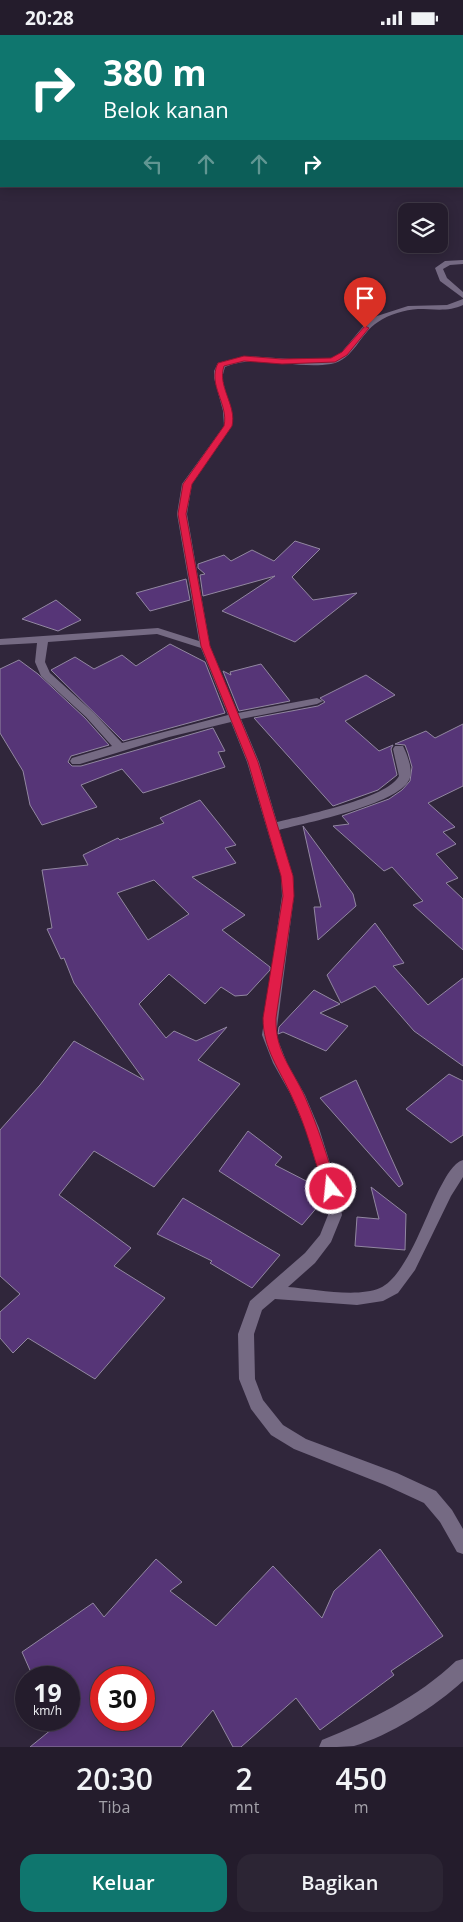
<!DOCTYPE html>
<html lang="id">
<head>
<meta charset="utf-8">
<style>
  :root { --surface:#241c2c; --page:#2c2534; --text:#f1f3f6; --muted:#a3a1a9; --line:#413a48; --accent:#0f766e }
  body { margin:0; font-family:"Open Sans",sans-serif; background:var(--page); color:var(--text); height:100vh; display:flex; flex-direction:column; font-size:19px; white-space:nowrap }
  * { box-sizing:border-box; margin:0 }
  p { font-size:16px; color:var(--muted) }
  .icon { flex:none; width:28px; height:28px; fill:none; stroke:currentColor; stroke-width:2; stroke-linecap:round; stroke-linejoin:round }
  .map { position:relative; height:1712px; overflow:hidden }
  .details { display:flex; flex-direction:column; background:var(--surface); flex:1 }
  .details>* { flex:none }
  .hud { position:absolute; left:0px; top:0px; width:464px; height:152px; box-shadow:0 2px 12px #0003,0 0 0 1px var(--line); background:#0f766e; color:#fff; overflow:hidden }
  .controls { position:absolute; left:398px; top:168px; display:grid; gap:10px }
  .controls a { display:grid; place-items:center; width:50px; height:50px; border-radius:10px; background:var(--surface); box-shadow:0 2px 12px #0003,0 0 0 1px var(--line); font-size:25px }
  .speed { position:absolute; left:15px; top:1631px; display:flex; gap:10px; font-size:25px; font-weight:700; text-align:center }
  .speed>* { display:grid; place-content:center; width:65px; height:65px; border-radius:50%; background:var(--surface); box-shadow:0 2px 12px #0003,0 0 0 1px var(--line); line-height:1 }
  .speed small { font-size:12px; font-weight:400 }
  .speed .limit { border:8px solid #d22; background:#fff; color:#111 }
  .pin { position:absolute; display:grid; place-items:center; width:42px; height:42px; color:#fff; margin:-51px -21px; border-radius:50% 50% 50% 0; rotate:-45deg; box-shadow:0 0 5px #0007 }
  .pin .icon { rotate:45deg }
  .me { position:absolute; width:55px; margin:-28px; rotate:344deg; stroke-linejoin:round; filter:drop-shadow(0 0 4px #0008) }
  .turn { display:flex; align-items:center; gap:18px; height:105px; padding:0 20px; font-size:22px }
  .turn .icon { width:65px; height:65px; stroke-width:2.5 }
  .turn b { display:block; font-size:35px; line-height:42px }
  .lanes { display:flex; align-items:center; height:48px; padding:0 20px; background:#0003; justify-content:center; gap:25px; direction:ltr }
  .lanes .off { opacity:.35 }
  .eta { display:flex; justify-content:space-evenly; align-items:center; height:85px; text-align:center }
  .eta b { font-size:30px; font-weight:600; line-height:35px }
  .button { display:flex; gap:10px; margin-top:auto; padding:10px 20px }
  .button a { flex:1; height:58px; border-radius:15px; background:var(--accent); color:#fff; font-size:20px; font-weight:600; line-height:58px; text-align:center }
  .button a+a { background:var(--page); color:var(--text) }
  .status { display:flex; justify-content:space-between; align-items:center; height:35px; padding:0 25px; background:var(--surface); direction:ltr }
  .status svg { height:14px; fill:currentColor }
  .map>svg:first-child { display:block }
  .building { fill:#563577; stroke:#9287a1; fill-rule:evenodd }
  .lines { fill:none; stroke-linecap:round; stroke-linejoin:round }
  .street { fill:#756a83; fill-rule:evenodd }
  .route { fill:#e11d48; stroke:#92132f }
</style>
</head>
<body>
<div class="status"><b>20:28</b><svg viewBox="0 0 49 12"><path d="M0 12V9h3v3zM5 12V6h3v6zM10 12V3h3v9zM15 12V0h3v12zM26 1h20v11H26zM47 4h2v5h-2z"/></svg></div>
<div class="map">
<svg width="463" height="1712" viewBox="0 0 463 1712">
  <rect width="100%" height="100%" fill="#30263b"/>
  <path class="building" d="M 295,506 L 320,514 L 292,542 L 313,565 L 357,558 L 295,607 L 222,576 L 275,541 L 203,561 L 200,540 L 205,539 L 198,533 L 198,529 L 224,520 L 231,526 L 252,515 L 274,526 Z
    M 186,544 L 190,565 L 150,576 L 136,558 Z
    M 56,565 L 81,585 L 58,596 L 22,584 Z
    M 170,609 L 205,627 L 225,678 L 123,706 L 51,635 L 75,622 L 94,634 L 122,620 L 136,631 Z
    M 19,625 L 38,639 L 85,683 L 109,710 L 71,721 L 68,727 L 72,731 L 81,731 L 213,693 L 225,716 L 218,717 L 225,732 L 143,758 L 122,734 L 81,750 L 97,772 L 42,790 L 30,770 L 23,736 L 0,698 L 0,634 Z
    M 261,629 L 290,666 L 239,676 L 223,636 L 231,640 L 230,637 Z
    M 366,640 L 395,660 L 345,686 L 379,716 L 393,710 L 391,714 L 397,740 L 378,755 L 333,771 L 254,683 L 318,671 L 325,667 L 320,663 Z
    M 463,689 L 463,751 L 428,768 L 455,792 L 443,797 L 456,809 L 436,819 L 458,843 L 446,848 L 463,864 L 463,915 L 413,870 L 423,866 L 392,832 L 384,836 L 333,791 L 349,789 L 342,781 L 389,764 L 402,755 L 410,746 L 412,732 L 408,718 L 405,710 L 395,709 L 426,696 L 435,703 Z
    M 200,765 L 236,810 L 225,813 L 236,828 L 192,842 L 245,880 L 222,895 L 270,932 L 270,935 L 247,960 L 235,961 L 221,952 L 205,969 L 169,939 L 139,969 L 166,1003 L 174,996 L 196,1006 L 227,992 L 198,1025 L 240,1049 L 154,1152 L 94,1116 L 59,1160 L 131,1213 L 114,1231 L 165,1263 L 95,1344 L 28,1303 L 13,1318 L 0,1303 L 0,1277 L 20,1259 L 0,1241 L 0,1095 L 40,1050 L 74,1006 L 144,1045 L 74,948 L 64,923 L 61,924 L 47,894 L 52,893 L 42,835 L 88,830 L 83,820 L 118,803 L 120,805 L 164,788 L 160,783 ZM 154,845 L 189,879 L 148,905 L 117,858 Z
    M 303,791 L 353,859 L 356,871 L 318,905 L 314,872 L 321,872 Z
    M 375,888 L 404,928 L 393,931 L 428,970 L 463,943 L 463,1031 L 414,996 L 375,951 L 341,968 L 327,940 Z
    M 314,955 L 340,969 L 320,978 L 348,991 L 326,1016 L 283,997 L 278,999 L 279,992 Z
    M 449,1039 L 463,1046 L 463,1100 L 451,1108 L 406,1074 Z
    M 356,1045 L 403,1149 L 399,1152 L 320,1063 Z
    M 248,1096 L 282,1122 L 275,1130 L 316,1151 L 308,1164 L 319,1170 L 302,1190 L 219,1136 Z
    M 371,1152 L 406,1179 L 405,1215 L 355,1211 L 357,1182 L 379,1184 Z
    M 183,1163 L 280,1220 L 252,1253 L 210,1228 L 212,1226 L 157,1199 Z
    M 380,1514 L 443,1601 L 391,1636 L 394,1640 L 320,1695 L 296,1663 L 241,1712 L 233,1712 L 213,1675 L 181,1712 L 30,1712 L 63,1685 L 69,1685 L 69,1642 L 33,1642 L 22,1617 L 93,1568 L 104,1582 L 156,1524 L 182,1547 L 170,1556 L 216,1591 L 273,1531 L 322,1583 L 334,1556 ZM 101,1642 L 144,1642 L 144,1685 L 101,1685 Z"/>
  <g class="lines">
    <path class="street" d="M 462,20 L 463,20 L 463,24 L 462,24 Z
      M 462,119 L 463,119 L 463,123 L 462,123 Z
      M 463,225 L 463,229 L 450,230 L 443,234 L 447,243 L 463,257 L 463,263 L 440,246 L 435,233 L 445,226 Z
      M 463,264 L 463,270 C 449,277 434,274 418,274 C 405,275 389,279 378,287 C 360,298 354,325 331,329 C 295,335 259,318 225,332 L 222,343 L 231,376 L 232,391 L 192,449 L 187,479 L 210,611 L 238,678 L 317,663 L 323,666 L 317,669 L 241,684 L 259,727 L 277,787 C 302,781 388,763 399,741 L 393,714 L 395,711 L 403,711 C 407,719 414,736 409,745 C 398,769 306,788 279,795 L 293,841 L 294,861 L 276,1000 L 287,1028 L 305,1060 L 319,1093 L 338,1154 L 342,1180 L 331,1207 L 315,1228 L 288,1252 C 313,1254 357,1263 380,1253 C 407,1241 427,1176 441,1151 C 446,1142 453,1128 463,1125 L 463,1142 L 451,1161 L 415,1235 L 398,1258 L 383,1266 L 357,1270 L 275,1264 L 262,1275 L 254,1299 L 255,1344 L 263,1365 L 283,1390 L 306,1404 L 397,1438 L 436,1456 L 452,1475 L 463,1494 L 463,1519 L 457,1517 L 440,1487 L 424,1468 L 385,1450 L 294,1414 L 271,1400 L 251,1374 L 239,1344 L 238,1299 L 250,1266 L 305,1218 L 320,1200 L 328,1180 L 324,1154 L 305,1093 L 291,1060 L 273,1028 L 262,1000 L 282,861 L 281,841 L 247,727 L 231,687 L 169,702 L 80,729 L 72,729 L 70,726 L 72,723 L 112,711 L 86,682 L 41,641 L 35,627 L 37,608 L 0,610 L 0,604 L 158,593 L 199,606 L 177,479 L 182,449 L 224,391 L 223,376 L 214,343 L 214,336 L 218,328 L 245,321 L 304,325 L 330,324 L 341,318 L 366,288 L 377,281 L 408,271 L 447,270 ZM 157,599 L 201,613 L 228,680 L 122,708 L 94,678 L 50,638 L 45,627 L 48,607 Z
      M 463,1624 L 463,1646 C 436,1671 389,1701 354,1711 C 344,1712 330,1712 319,1712 L 322,1705 C 371,1685 417,1663 456,1626 Z"/>
  </g>
  <path class="route" d="M 365,291 L 369,293 L 347,320 L 335,327 L 282,329 L 244,326 L 224,331 C 217,352 237,370 232,391 L 192,449 L 186,479 L 210,611 L 258,727 L 293,841 L 294,861 L 276,983 C 275,1017 292,1033 305,1062 C 318,1092 328,1123 337,1154 L 331,1159 L 324,1154 C 314,1123 306,1091 292,1062 C 280,1035 263,1014 263,983 L 283,861 L 281,841 L 248,727 L 201,611 L 178,479 L 183,449 L 224,391 C 229,369 207,350 218,328 L 244,321 L 282,324 L 331,323 L 342,317 Z"/>
</svg>
<div class="controls">
<a><svg class="icon" aria-label="layers" viewBox="0 0 24 24"><path d="M12 4l9 5-9 5-9-5zM3 14l9 5 9-5"/></svg></a>
</div>
<div class="speed"><div>19<small>km/h</small></div><div class="limit">30</div></div>
<div class="pin" style="left:365px;top:293px;background:#d93025"><svg class="icon" aria-label="arrive" viewBox="0 0 24 24"><path d="M6 21V4h12l-3 4 3 4H6"/></svg></div>
<svg class="me" style="left:331px;top:1154px" viewBox="-20 -20 40 40"><circle r="17" fill="#e11d48" stroke="#fff" stroke-width="3"/><path d="M0-11L8 9 0 5-8 9z" fill="#fff"/></svg>
<div class="hud">
<div class="turn"><svg class="icon" aria-label="right" viewBox="0 0 24 24"><path d="M7 20v-9h11M14 6l5 5-5 5"/></svg><div><b>380 m</b>Belok kanan</div></div>
<div class="lanes"><svg class="icon off" aria-label="left" viewBox="0 0 24 24"><path d="M17 20v-9H6M10 6l-5 5 5 5"/></svg><svg class="icon off" aria-label="ahead" viewBox="0 0 24 24"><path d="M12 20V5M6 11l6-6 6 6"/></svg><svg class="icon off" aria-label="ahead" viewBox="0 0 24 24"><path d="M12 20V5M6 11l6-6 6 6"/></svg><svg class="icon" aria-label="right" viewBox="0 0 24 24"><path d="M7 20v-9h11M14 6l5 5-5 5"/></svg></div>
</div>
</div>
<section class="details">
<div class="eta">
<div><b>20:30</b><p>Tiba</p></div>
<div><b>2</b><p>mnt</p></div>
<div><b>450</b><p>m</p></div>
</div>
<div class="button"><a>Keluar</a><a>Bagikan</a></div>
</section>
</body>
</html>
